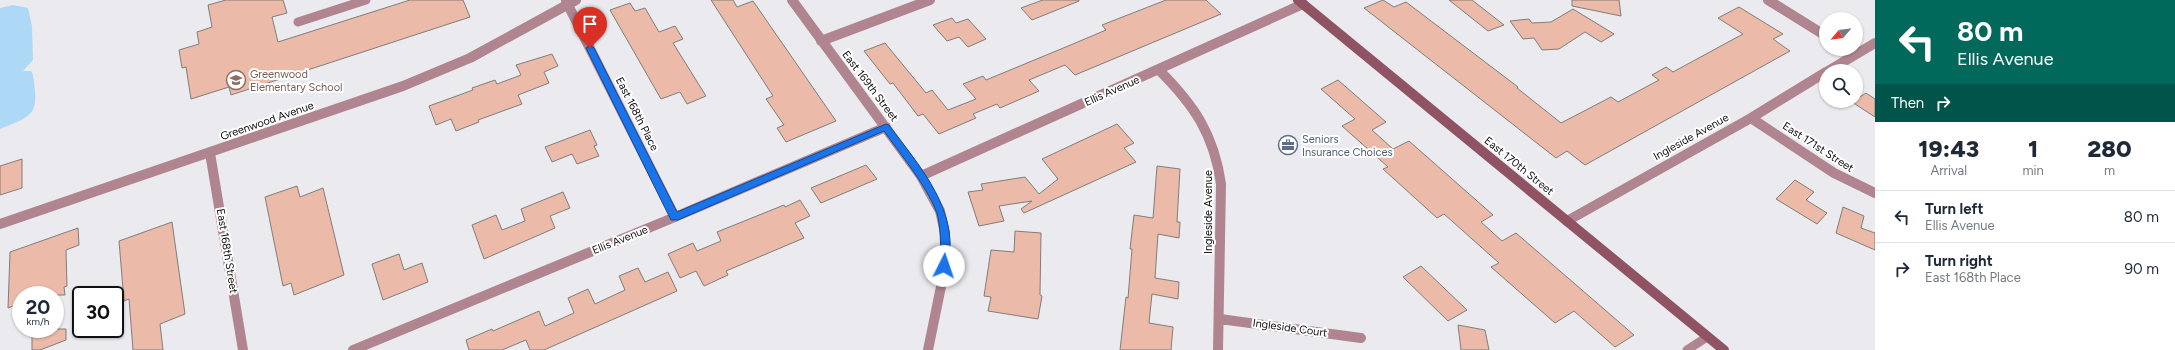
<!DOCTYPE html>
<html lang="en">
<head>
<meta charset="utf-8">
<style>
  :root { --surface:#fff; --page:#f2f2f3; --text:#1f2937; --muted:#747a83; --line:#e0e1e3 }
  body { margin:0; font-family:Figtree,sans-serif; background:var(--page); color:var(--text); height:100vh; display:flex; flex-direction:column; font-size:15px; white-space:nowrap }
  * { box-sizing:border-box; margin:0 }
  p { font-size:13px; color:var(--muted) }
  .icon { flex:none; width:22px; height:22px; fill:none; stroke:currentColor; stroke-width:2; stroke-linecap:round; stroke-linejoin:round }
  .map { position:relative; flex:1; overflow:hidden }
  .drawer { display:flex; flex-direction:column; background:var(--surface); width:300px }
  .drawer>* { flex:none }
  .top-card { background:#00695c; color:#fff; overflow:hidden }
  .needle { width:26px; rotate:241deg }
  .buttons { position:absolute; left:1819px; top:12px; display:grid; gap:8px }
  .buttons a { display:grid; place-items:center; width:44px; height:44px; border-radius:50%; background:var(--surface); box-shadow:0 1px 3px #0004; font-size:20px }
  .speed { position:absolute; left:12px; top:286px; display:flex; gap:8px; font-size:20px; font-weight:700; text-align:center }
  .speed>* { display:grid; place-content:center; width:52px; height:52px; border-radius:50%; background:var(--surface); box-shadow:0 1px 3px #0004; line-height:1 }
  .speed small { font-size:10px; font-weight:400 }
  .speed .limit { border:2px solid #111; border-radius:6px; background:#fff; color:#111 }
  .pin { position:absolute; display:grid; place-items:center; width:34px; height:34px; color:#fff; margin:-41px -17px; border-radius:50% 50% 50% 0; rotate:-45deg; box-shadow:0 0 4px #0007 }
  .pin .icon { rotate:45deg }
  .me { position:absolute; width:44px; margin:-22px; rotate:4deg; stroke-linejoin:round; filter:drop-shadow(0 0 3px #0008) }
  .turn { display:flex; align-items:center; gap:14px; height:84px; padding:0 16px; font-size:18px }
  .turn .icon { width:52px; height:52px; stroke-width:2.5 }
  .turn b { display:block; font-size:28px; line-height:34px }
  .then { display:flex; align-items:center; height:38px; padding:0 16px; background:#0003; gap:8px; font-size:15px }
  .eta { display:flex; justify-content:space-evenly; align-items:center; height:68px; text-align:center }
  .eta b { font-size:24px; font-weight:800; line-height:28px }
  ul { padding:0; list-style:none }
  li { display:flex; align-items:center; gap:12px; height:52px; padding:0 16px; border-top:1px solid var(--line) }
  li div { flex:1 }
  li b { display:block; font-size:15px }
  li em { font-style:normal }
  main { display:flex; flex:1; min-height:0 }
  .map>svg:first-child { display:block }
  .water { fill:#add8f6 }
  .building { fill:#ebbaa9; stroke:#817d7b }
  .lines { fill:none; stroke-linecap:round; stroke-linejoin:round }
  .lane { stroke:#b0858f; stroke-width:9 }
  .street { stroke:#b0858f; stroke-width:10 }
  .secondary { stroke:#8f5364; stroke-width:10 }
  .route { fill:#1a73e8; stroke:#114b97 }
  .labels { text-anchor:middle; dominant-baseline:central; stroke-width:4; stroke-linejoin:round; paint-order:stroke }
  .education-label { font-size:11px; fill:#785e54; stroke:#fff; text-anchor:start }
  .street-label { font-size:11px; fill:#0d0c0e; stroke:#fff }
  .service-label { font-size:11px; fill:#4e5e75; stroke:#fff; text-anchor:start }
</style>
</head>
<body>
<main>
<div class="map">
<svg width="1875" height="350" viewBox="0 0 1875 350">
  <rect width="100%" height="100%" fill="#ebebef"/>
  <path class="water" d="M 13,5 L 28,8 L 32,26 L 33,60 L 23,71 L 31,71 L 33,75 C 39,114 35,115 0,129 L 0,8 Z"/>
  <path class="building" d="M 226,0 L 283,0 L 287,13 L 272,17 L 278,42 L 410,0 L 463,0 L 470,17 L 231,95 L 229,87 L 191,99 L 186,67 L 182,68 L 179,50 L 199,44 L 197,32 L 212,27 L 208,5 Z
    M 711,0 L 733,0 L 737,7 L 753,1 L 836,121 L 786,142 L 777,128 L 784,125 L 766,99 L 773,96 Z
    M 1043,0 L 1079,0 L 1079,1 L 1032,20 L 1021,8 Z
    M 1166,0 L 1206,0 L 1221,14 L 1075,75 L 1065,65 L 1029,80 L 1039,91 L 1000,108 L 997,104 L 973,114 L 976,118 L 939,134 L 923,114 L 918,116 L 893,83 L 890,84 L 864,51 L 885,43 L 926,93 L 932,90 L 948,110 L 976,99 L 963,84 L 983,76 L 986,80 L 1073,44 L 1106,30 L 1102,25 Z
    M 1383,0 L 1394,7 L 1406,2 L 1518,87 L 1517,88 L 1561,123 L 1611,97 L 1618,102 L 1659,80 L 1652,75 L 1666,67 L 1673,72 L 1743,34 L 1718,18 L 1739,7 L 1783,34 L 1773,39 L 1790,51 L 1585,165 L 1567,151 L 1556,158 L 1364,8 Z
    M 1449,0 L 1472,0 L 1504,25 L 1488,31 Z
    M 1572,0 L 1619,0 L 1621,16 L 1572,6 Z
    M 630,3 L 635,11 L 645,8 L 659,32 L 675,26 L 683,39 L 673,43 L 706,96 L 687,104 L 680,92 L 661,99 L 610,10 Z
    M 1573,9 L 1614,34 L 1601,42 L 1585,32 L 1559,49 L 1542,50 L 1534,38 L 1523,39 L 1510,21 L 1529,19 L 1532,23 L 1551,22 Z
    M 952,18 L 956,23 L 968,19 L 986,39 L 968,47 L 959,37 L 947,41 L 933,25 Z
    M 552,54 L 558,66 L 544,72 L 549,83 L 518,95 L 522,104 L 478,120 L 479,122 L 456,131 L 451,119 L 436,125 L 429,106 L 473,90 L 472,88 L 495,80 L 497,84 L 521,75 L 516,65 Z
    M 1338,80 L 1386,122 L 1372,130 L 1393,149 L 1409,141 L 1493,215 L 1481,222 L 1502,241 L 1516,233 L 1634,335 L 1615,347 L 1574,311 L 1555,323 L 1491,267 L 1499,263 L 1444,214 L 1437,218 L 1383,169 L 1388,167 L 1342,126 L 1355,119 L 1321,89 Z
    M 1866,93 L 1875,99 L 1875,117 L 1852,102 Z
    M 1117,124 L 1134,143 L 1124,148 L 1136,162 L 1024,213 L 1021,209 L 1032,201 L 999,206 L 1004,221 L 979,226 L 968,192 L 983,190 L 981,184 L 1025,177 L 1039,194 L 1058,179 L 1042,159 Z
    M 590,130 L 597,145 L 594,146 L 599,156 L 577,164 L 572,154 L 552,162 L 545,147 Z
    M 22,159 L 22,188 L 0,195 L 0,166 Z
    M 866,165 L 877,179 L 821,203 L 811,188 Z
    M 1157,166 L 1180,169 L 1177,222 L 1180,222 L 1179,238 L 1158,234 L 1155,278 L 1179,282 L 1178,299 L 1152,294 L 1149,323 L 1173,327 L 1171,350 L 1120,350 L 1126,297 L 1128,298 L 1132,249 L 1130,249 L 1134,215 L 1153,218 Z
    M 1795,180 L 1814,192 L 1806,200 L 1827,213 L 1817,224 L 1776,199 Z
    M 297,186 L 300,197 L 323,188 L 344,275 L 294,295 L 291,283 L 283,286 L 265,197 Z
    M 563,192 L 570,208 L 550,216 L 555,228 L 484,259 L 472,225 L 496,215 L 502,230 L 525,221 L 521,209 Z
    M 800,200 L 810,216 L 795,223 L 804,238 L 726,271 L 728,275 L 704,286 L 696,271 L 680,278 L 668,254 L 693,243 L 697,251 L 721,241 L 717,232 L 784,205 L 785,207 Z
    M 1843,207 L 1864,216 L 1861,228 L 1875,233 L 1875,250 L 1836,233 Z
    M 172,222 L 185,314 L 160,324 L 163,350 L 133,350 L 129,299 L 124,301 L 119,241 Z
    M 78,228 L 79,245 L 66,250 L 67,286 L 64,287 L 65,295 L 21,295 L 21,303 L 8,308 L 10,252 Z
    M 1015,231 L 1041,233 L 1040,295 L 1042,296 L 1038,319 L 988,311 L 991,297 L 984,296 L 991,250 L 1014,252 Z
    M 399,254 L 404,270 L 422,263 L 428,282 L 383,300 L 372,264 Z
    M 1421,266 L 1467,310 L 1448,321 L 1403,277 Z
    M 638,268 L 645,282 L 668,272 L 677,291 L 544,350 L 530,350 L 526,340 L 502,350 L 469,350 L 466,340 L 492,329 L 493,331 L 539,311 L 545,326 L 574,313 L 568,298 L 588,289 L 595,304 L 625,290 L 619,276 Z
    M 1458,325 L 1485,330 L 1489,350 L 1461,350 Z
    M 32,329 L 66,329 L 66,340 L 40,350 L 32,350 Z"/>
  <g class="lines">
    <path class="lane" d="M 298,22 L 366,0
      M 1687,350 L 1707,337"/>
    <path class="street" d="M 792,0 L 921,176 L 940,211 L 945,233 L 945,267 L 928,350
      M 1768,0 L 1826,36
      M 566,1 L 675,217
      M 821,41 L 930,0
      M 1159,70 C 1194,105 1214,134 1221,184 L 1218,350
      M 1828,71 L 1875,43
      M 1751,118 L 1834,173 L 1875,193
      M 210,153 L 243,350
      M 921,176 L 1303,4
      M 1567,221 L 1751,118 L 1826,72
      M 0,224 L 403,86 L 470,58 L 576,0
      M 1220,319 L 1361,338
      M 353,350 L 675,217 L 886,127"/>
    <path class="secondary" d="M 1298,0 L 1724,350"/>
  </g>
  <path class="route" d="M 590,45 L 594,48 L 677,212 L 886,124 L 889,125 C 916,162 953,202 950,251 C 950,257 951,264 948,269 L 941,269 L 940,266 C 941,250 941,234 938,217 C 932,193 899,152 884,131 L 678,220 L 671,220 L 586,48 Z"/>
  <defs>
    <symbol id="school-ring" viewBox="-11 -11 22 22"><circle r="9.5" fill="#fff" stroke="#8d6e63" stroke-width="1.5"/><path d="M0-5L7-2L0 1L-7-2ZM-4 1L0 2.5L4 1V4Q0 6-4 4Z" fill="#8d6e63"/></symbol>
    <symbol id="office-ring" viewBox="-11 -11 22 22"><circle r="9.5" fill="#fff" stroke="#5c6f8a" stroke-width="1.5"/><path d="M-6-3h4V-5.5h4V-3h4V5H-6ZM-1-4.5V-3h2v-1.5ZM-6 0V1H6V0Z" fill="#5c6f8a"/></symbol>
  </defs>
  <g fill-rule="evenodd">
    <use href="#school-ring" x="225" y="69" width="22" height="22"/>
    <use href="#office-ring" x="1277" y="134" width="22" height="22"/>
  </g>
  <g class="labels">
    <g class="education-label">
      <text x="250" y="74">Greenwood<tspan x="250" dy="13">Elementary School</tspan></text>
    </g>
    <g class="street-label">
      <text transform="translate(870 86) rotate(53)">East 169th Street</text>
      <text transform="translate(1112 91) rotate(-24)">Ellis Avenue</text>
      <text transform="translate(637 114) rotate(63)">East 168th Place</text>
      <text transform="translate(267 121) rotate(-19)">Greenwood Avenue</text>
      <text transform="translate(1691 137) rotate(-29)">Ingleside Avenue</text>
      <text transform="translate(1818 147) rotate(33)">East 171st Street</text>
      <text transform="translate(1519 166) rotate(39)">East 170th Street</text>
      <text transform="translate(1208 212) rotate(-90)">Ingleside Avenue</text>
      <text transform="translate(620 240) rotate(-22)">Ellis Avenue</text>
      <text transform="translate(227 251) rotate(81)">East 168th Street</text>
      <text transform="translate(1290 328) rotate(8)">Ingleside Court</text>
    </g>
    <g class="service-label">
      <text x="1302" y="139">Seniors<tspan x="1302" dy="13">Insurance Choices</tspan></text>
    </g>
  </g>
</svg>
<div class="buttons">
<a><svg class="needle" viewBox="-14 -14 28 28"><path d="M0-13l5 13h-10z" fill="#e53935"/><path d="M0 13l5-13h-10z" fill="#747a83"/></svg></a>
<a><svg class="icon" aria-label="search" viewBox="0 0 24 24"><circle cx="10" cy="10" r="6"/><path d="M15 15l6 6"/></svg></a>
</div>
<div class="speed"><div>20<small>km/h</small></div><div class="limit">30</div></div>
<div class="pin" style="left:590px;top:48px;background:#d93025"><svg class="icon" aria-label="arrive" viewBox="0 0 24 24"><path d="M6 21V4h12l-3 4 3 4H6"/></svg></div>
<svg class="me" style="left:944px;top:266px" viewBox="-20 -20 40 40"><circle r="19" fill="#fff"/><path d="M0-13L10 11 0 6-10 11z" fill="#1a73e8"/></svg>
</div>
<section class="drawer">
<div class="top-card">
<div class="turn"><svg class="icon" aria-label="left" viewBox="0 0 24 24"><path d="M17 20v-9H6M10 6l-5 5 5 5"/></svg><div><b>80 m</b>Ellis Avenue</div></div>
<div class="then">Then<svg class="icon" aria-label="right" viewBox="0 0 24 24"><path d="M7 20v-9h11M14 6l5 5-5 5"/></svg></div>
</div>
<div class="eta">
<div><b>19:43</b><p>Arrival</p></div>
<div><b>1</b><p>min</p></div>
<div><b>280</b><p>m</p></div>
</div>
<ul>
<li><svg class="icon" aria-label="left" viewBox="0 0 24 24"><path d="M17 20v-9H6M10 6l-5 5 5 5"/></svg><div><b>Turn left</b><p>Ellis Avenue</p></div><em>80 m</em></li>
<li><svg class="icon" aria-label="right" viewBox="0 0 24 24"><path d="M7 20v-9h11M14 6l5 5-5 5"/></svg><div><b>Turn right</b><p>East 168th Place</p></div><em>90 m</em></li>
</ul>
</section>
</main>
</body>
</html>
